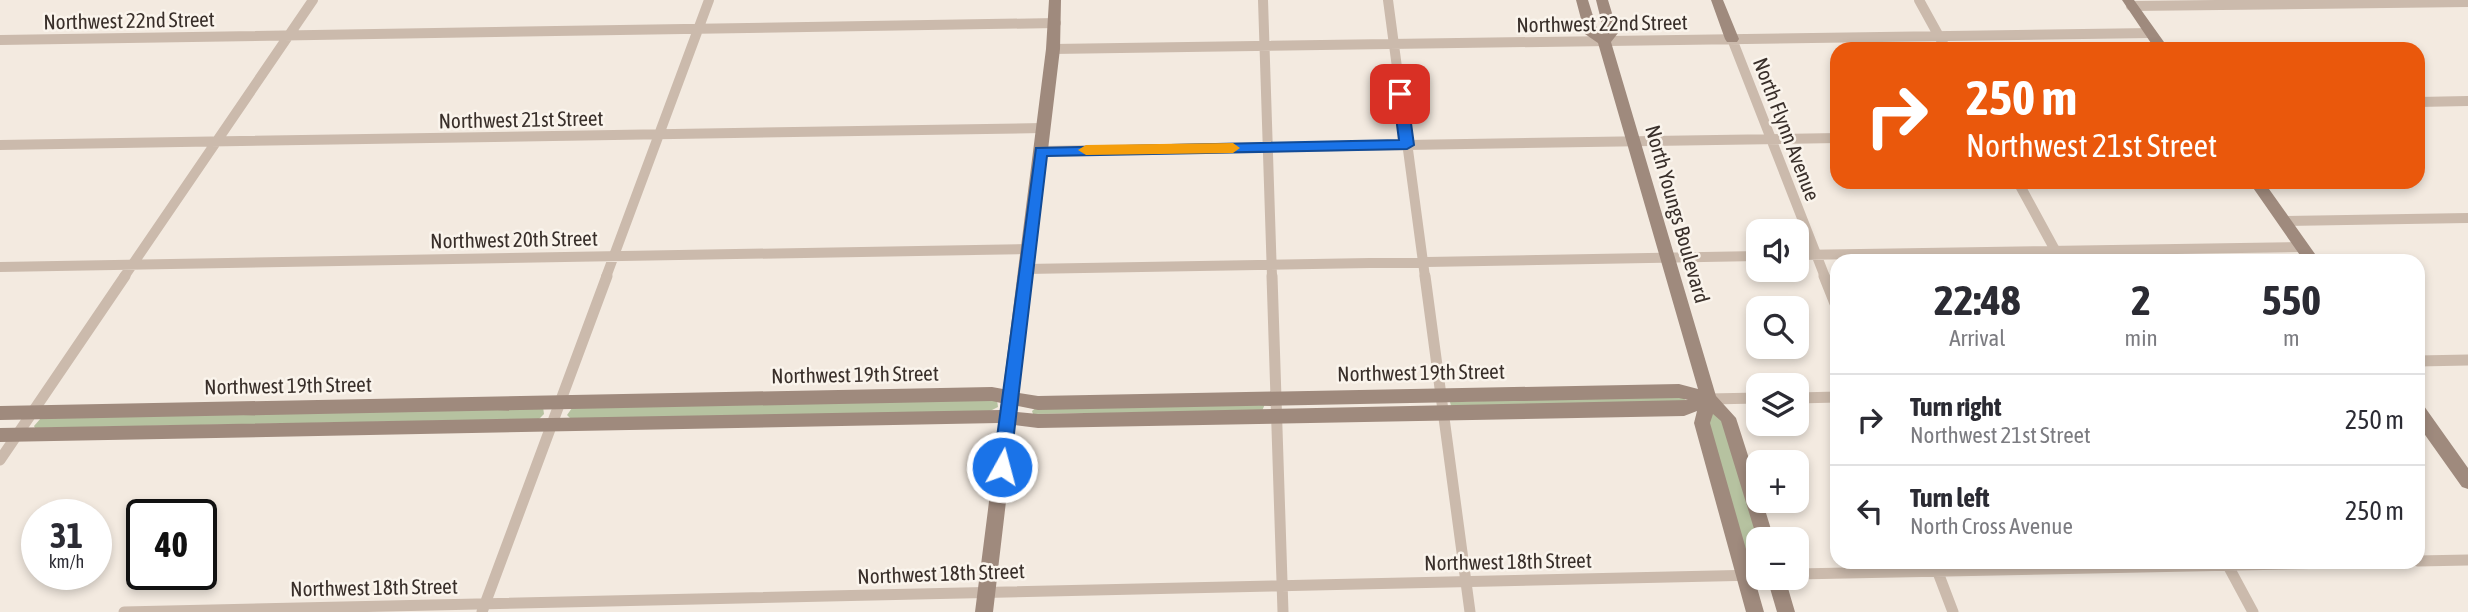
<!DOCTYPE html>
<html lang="en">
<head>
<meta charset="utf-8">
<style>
  :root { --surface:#fff; --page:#f7f7f7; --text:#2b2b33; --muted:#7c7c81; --line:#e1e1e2 }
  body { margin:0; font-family:"Asap Condensed",sans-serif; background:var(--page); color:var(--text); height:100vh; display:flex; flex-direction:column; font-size:26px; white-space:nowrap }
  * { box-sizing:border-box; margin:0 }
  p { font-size:23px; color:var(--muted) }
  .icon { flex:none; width:38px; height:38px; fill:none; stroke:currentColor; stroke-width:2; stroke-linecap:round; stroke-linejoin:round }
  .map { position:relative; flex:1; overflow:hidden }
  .panel { position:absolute; left:1830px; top:254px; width:595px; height:315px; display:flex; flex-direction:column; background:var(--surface); border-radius:21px; box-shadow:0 4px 10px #0003 }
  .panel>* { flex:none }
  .top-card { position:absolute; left:1830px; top:42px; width:595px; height:147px; border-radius:21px; box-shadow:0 4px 10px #0003; background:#ea580c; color:#fff; overflow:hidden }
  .tools { position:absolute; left:1746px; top:219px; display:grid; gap:14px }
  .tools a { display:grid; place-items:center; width:63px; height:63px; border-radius:14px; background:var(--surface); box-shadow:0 4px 10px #0003; font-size:35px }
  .speed { position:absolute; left:21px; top:499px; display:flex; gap:14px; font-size:35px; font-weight:700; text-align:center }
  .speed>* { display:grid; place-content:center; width:91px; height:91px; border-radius:50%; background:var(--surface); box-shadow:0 4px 10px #0003; line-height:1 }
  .speed small { font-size:18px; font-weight:400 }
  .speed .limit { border:4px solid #111; border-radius:10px; background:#fff; color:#111 }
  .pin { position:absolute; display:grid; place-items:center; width:60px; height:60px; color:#fff; margin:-30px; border-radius:14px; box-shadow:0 4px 10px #0006 }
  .me { position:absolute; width:77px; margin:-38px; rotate:7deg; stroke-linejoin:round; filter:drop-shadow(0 0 5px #0008) }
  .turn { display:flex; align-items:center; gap:24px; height:147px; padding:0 21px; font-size:32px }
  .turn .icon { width:91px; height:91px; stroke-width:2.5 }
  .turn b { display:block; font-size:49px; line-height:60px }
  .eta { display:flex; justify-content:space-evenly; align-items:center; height:119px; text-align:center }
  .eta b { font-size:42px; font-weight:700; line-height:49px }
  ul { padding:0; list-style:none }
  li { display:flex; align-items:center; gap:21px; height:91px; padding:0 21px; border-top:2px solid var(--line) }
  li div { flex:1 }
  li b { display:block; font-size:26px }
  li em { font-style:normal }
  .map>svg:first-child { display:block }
  .green { fill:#b6c2a0 }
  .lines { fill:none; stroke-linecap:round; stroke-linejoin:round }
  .street-far1 { stroke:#cbbaac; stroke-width:10 }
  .street { stroke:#cbbaac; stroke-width:11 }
  .secondary { fill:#9f8a7d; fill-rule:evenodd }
  .route { fill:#1a73e8; stroke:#114b97; stroke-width:2 }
  .slow { fill:#f59e0b }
  .labels { text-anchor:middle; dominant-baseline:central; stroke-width:5; stroke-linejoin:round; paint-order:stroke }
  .street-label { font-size:21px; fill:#392f2a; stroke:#faf4ec }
</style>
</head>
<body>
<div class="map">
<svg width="2468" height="612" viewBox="0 0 2468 612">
  <rect width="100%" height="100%" fill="#f3eae0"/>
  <path class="green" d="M 1681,395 L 1687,402 L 1451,406 L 1450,402 Z
    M 997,400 L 998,407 L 990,411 L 571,419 L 567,415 L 572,408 Z
    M 1265,404 L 1262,411 L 1033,414 L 1032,411 L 1037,407 Z
    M 543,407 L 544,414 L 539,419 L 35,428 L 34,426 L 41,418 Z
    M 1713,413 L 1724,420 L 1759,539 L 1758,567 L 1746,558 L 1706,423 Z"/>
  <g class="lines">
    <path class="street-far1" d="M 1263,0 L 1272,277
      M 1388,0 L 1425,277
      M 1919,0 L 1946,49
      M 2131,6 L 2468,2
      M 1732,39 L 1825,277
      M 0,40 L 1056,23
      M 1053,49 L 2151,33
      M 2418,102 L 2468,101
      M 0,145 L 1043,128
      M 1041,151 L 1838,138
      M 2018,182 L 2061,261
      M 2283,221 L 2468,218
      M 1797,255 L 2302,247
      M 0,267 L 1028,249
      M 1026,269 L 1759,256
      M 124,277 L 313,0
      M 606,277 L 709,0"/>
    <path class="street" d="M 1272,276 L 1283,612
      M 1425,276 L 1470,612
      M 1824,276 L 1838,311
      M 2418,361 L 2468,360
      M 1797,398 L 1838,397
      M 1709,399 L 1759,398
      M 0,460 L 125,276
      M 2418,561 L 2468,560
      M 1934,562 L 1953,612
      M 2226,562 L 2253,612
      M 1797,574 L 2381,562
      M 124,612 L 1759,575
      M 482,612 L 607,276"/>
    <path class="secondary" d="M 1049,0 L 1061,0 L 1060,49 L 1019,393 L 1038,396 L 1679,384 L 1698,389 L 1598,43 L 1585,34 L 1576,0 L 1588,0 L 1598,32 L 1602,34 L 1604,32 L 1596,0 L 1608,0 L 1618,33 L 1611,42 L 1716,396 L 1736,418 L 1759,490 L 1759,500 L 1762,500 L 1774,539 L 1759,539 L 1759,545 L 1721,421 L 1713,414 L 1710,423 L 1764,612 L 1746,612 L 1694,423 L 1697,411 L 1684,416 L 1038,428 L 1015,425 L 993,612 L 975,612 L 999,423 L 0,442 L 0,428 L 1000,410 L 1001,403 L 992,401 L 0,420 L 0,406 L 992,387 L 1003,389 L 1046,49 ZM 1679,398 L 1688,400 L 1038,414 L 1017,412 L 1018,406 L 1038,410 Z
      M 1711,0 L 1723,0 L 1739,39 L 1737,42 L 1727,42 L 1725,39 Z
      M 2122,0 L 2134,0 L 2169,49 L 2155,49 Z
      M 2249,182 L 2264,182 L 2320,261 L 2304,261 Z
      M 2418,404 L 2424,406 L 2468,468 L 2468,489 L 2462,487 L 2418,425 Z
      M 1767,578 L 1785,578 L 1795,612 L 1777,612 Z"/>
  </g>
  <path class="route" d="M 1400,90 L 1407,94 L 1414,145 L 1407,149 L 1047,156 L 1010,467 L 1008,473 L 1002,475 L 995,473 L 993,467 L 1036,148 L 1399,140 L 1393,94 Z"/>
  <path class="slow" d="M 1233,143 L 1240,148 L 1233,153 L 1086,155 L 1078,150 L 1086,145 Z"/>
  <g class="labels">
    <g class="street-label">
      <text transform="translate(129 20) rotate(-1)">Northwest 22nd Street</text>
      <text transform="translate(1602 23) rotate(-1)">Northwest 22nd Street</text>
      <text transform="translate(521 119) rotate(-1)">Northwest 21st Street</text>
      <text transform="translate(1787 129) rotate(69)">North Flynn Avenue</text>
      <text transform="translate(1678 214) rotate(74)">North Youngs Boulevard</text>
      <text transform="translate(514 239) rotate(-1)">Northwest 20th Street</text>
      <text transform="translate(1421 372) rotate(-1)">Northwest 19th Street</text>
      <text transform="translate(855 374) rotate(-1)">Northwest 19th Street</text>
      <text transform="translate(288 385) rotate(-1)">Northwest 19th Street</text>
      <text transform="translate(1508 561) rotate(-1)">Northwest 18th Street</text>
      <text transform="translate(941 573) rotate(-2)">Northwest 18th Street</text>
      <text transform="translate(374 587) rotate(-1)">Northwest 18th Street</text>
    </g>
  </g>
</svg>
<div class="tools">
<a><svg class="icon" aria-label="sound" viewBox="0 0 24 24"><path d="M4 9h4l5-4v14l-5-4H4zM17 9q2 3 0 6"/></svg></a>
<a><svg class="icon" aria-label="search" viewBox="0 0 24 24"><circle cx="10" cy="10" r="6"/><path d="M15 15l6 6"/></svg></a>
<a><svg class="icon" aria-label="layers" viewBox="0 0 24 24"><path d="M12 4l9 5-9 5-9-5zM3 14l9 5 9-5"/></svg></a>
<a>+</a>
<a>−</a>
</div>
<div class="speed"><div>31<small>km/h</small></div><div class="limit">40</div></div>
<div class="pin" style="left:1400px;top:94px;background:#d93025"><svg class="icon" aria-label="arrive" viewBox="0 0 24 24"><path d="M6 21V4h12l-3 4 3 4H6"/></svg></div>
<svg class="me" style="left:1002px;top:467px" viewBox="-20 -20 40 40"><circle r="17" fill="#1a73e8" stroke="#fff" stroke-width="3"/><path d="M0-11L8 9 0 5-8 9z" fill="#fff"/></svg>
<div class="top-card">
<div class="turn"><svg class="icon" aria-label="right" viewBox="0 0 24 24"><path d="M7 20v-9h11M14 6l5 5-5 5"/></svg><div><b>250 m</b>Northwest 21st Street</div></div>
</div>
<section class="panel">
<div class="eta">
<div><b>22:48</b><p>Arrival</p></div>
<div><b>2</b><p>min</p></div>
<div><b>550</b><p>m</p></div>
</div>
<ul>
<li><svg class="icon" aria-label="right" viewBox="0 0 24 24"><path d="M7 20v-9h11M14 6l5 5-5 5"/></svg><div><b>Turn right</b><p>Northwest 21st Street</p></div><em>250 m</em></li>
<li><svg class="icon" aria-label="left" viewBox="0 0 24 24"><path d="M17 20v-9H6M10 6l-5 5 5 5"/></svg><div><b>Turn left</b><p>North Cross Avenue</p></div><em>250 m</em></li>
</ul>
</section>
</div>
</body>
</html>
